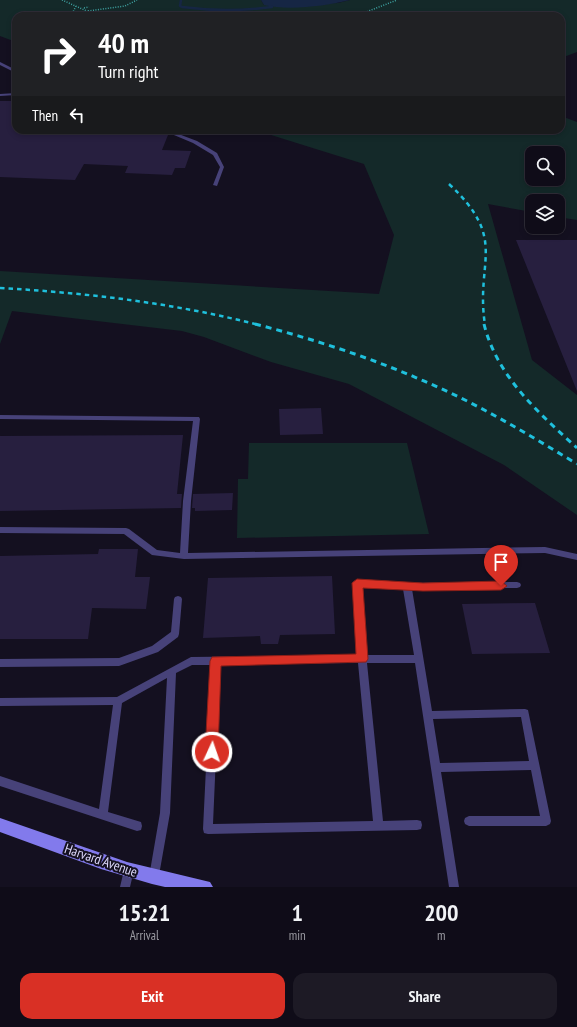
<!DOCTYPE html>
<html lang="en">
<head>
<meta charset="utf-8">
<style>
  :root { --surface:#0f0c18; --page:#1d1a25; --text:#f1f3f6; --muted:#9b9ba2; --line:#2f2c37; --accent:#d93025 }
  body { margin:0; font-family:"PT Sans Narrow",sans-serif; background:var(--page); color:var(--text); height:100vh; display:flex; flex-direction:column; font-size:15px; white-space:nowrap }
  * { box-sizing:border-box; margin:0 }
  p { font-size:13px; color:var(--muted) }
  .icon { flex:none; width:22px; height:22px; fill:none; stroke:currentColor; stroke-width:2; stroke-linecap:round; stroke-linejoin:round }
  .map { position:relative; height:887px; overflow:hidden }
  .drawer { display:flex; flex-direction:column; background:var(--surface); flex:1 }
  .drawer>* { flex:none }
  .hud { position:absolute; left:12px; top:12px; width:553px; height:122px; border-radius:12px; box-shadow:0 2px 6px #0003,0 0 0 1px var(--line); background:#202124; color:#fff; overflow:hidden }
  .tools { position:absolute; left:525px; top:146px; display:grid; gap:8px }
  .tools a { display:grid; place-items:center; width:40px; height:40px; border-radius:8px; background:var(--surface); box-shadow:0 2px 6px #0003,0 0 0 1px var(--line); font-size:20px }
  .pin { position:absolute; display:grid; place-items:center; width:34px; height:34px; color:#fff; margin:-41px -17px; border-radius:50% 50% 50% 0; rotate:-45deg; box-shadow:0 0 4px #0007 }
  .pin .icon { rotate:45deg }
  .me { position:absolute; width:44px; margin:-22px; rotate:3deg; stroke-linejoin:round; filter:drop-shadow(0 0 3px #0008) }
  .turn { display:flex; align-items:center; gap:14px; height:84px; padding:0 20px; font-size:18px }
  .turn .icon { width:52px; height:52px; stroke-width:2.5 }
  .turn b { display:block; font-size:28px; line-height:34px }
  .then { display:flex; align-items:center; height:38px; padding:0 20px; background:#0003; gap:8px; font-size:15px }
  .eta { display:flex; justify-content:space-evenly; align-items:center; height:68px; text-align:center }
  .eta b { font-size:24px; font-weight:700; line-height:28px }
  .action { display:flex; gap:8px; margin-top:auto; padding:8px 20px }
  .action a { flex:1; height:46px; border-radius:12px; background:var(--accent); color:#fff; font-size:16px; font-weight:700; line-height:46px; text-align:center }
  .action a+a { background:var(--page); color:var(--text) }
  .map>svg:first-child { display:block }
  .green { fill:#142929; fill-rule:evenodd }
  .water { fill:#162644 }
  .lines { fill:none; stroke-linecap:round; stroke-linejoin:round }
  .stream { stroke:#162644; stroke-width:2.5 }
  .building { fill:#271f3f }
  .path { stroke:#3fa4a3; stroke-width:1.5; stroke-dasharray:1 1.5; stroke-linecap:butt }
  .service { fill:#474279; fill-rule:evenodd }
  .secondary { fill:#827aec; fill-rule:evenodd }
  .rail-far1 { stroke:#1fc0dc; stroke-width:2.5; stroke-dasharray:4.5 4; stroke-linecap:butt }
  .rail { stroke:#1fc0dc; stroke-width:3; stroke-dasharray:6 5; stroke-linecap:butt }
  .route { fill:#d93025; stroke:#8d1f18 }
  .labels { text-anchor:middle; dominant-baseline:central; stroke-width:4; stroke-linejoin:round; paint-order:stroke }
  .near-street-label { font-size:14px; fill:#dbd6f9; stroke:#141020 }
</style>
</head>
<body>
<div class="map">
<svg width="577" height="887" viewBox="0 0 577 887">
  <rect width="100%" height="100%" fill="#141020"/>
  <path class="green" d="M 0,0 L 261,0 L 264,5 L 338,3 L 350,0 L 577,0 L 577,52 L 561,58 L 561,16 L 16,16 L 16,42 L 0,36 Z
    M 561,116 L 577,122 L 577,220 L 558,217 L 558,201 L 532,201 L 532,212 L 488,204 L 532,360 L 577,395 L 577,515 L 504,465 L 349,384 L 271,362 L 204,337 L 182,331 L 12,311 L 0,344 L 0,271 L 379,294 L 394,235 L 364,164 L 255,130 L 561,130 ZM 532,153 L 558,153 L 558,179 L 532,179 Z
    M 249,443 L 407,443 L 429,534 L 237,538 L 238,479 L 248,479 Z"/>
  <path class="water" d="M 261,0 L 350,0 C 325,6 289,11 264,5 Z"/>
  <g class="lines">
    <path class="stream" d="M 181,0 L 180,6 L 182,7 C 212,11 242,11 272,7"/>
  </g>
  <path class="building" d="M 0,101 L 16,101 L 16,130 L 128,130 L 126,134 L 168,135 L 162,150 L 191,151 L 185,168 L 175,168 L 172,175 L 125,173 L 128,166 L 84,164 L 75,180 L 0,177 Z
    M 516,240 L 577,240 L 577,391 Z
    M 321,408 L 323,434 L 280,435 L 279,409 Z
    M 183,435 L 177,494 L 182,494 L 181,508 L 0,511 L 0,436 Z
    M 233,493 L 232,510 L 195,511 L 195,508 L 192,508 L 193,494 Z
    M 99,549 L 138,549 L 135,577 L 150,577 L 146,609 L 92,608 L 88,639 L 0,639 L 0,556 L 98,554 Z
    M 332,576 L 335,634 L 280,635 L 278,644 L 261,644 L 260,636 L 203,638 L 208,578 Z
    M 535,603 L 550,653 L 472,654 L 462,604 Z"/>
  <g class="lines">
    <path class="path" d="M 62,0 L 98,16
      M 76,6 L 73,12 L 77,16
      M 84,8 L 89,7
      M 88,11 L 125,6 L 137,0
      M 295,16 L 312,14 L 361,14 L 397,0"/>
    <path class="service" d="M 0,62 L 16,70 L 16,73 L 0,65 Z
      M 16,93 L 16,95 L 0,96 L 0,94 Z
      M 162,130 L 168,130 L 197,141 L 217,153 L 224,167 L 217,186 L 213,185 L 220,167 L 213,155 L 193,143 Z
      M 0,415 L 199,417 L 200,419 L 191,501 L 188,553 L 545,547 L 577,554 L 577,560 L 545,553 L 184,559 L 152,555 L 124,534 L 0,533 L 0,527 L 126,528 L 129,529 L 157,550 L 180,553 L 183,501 L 193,421 L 0,419 Z
      M 357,580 L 407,583 L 517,582 L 520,583 L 521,585 L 520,587 L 517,588 L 412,589 L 432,711 L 525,709 L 528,710 L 551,821 L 550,824 L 546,826 L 469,826 L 465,824 L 464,821 L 465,818 L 469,816 L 540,816 L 531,770 L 441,772 L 459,887 L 449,887 L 415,663 L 367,663 L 383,821 L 417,820 L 421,821 L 422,825 L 421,829 L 417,830 L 208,834 L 204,833 L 203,829 L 211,665 L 192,665 L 176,673 L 170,813 L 158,881 L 154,882 L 150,881 L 149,877 L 160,813 L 167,678 L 122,703 L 108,812 L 141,822 L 142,826 L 141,830 L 137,831 L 0,786 L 0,776 L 99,809 L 113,705 L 0,706 L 0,698 L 117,697 L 191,657 L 357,655 L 353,583 L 354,581 ZM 361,587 L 403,589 L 414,655 L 366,655 ZM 358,663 L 373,821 L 213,824 L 220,664 ZM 521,717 L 529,761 L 440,763 L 433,719 Z
      M 178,596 L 181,597 L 182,599 L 179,634 L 178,637 L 158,652 L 119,666 L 0,667 L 0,659 L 119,658 L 152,646 L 171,632 L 174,599 L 175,597 Z
      M 129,865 L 133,866 L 134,870 L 130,887 L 120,887 L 125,866 Z"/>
    <path class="secondary" d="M 0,818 L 127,862 L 210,882 L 213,887 L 165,887 L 152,884 L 101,869 L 0,832 Z"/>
    <path class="rail-far1" d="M 449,184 C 509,240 475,260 485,325
      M 0,288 C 88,293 174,303 259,325"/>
    <path class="rail" d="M 255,324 C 329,343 401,368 469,402 C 506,421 541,442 577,464
      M 484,324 C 497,377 539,413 577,448"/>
  </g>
  <path class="route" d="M 357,579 L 423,583 L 501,581 L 507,586 L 501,590 L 423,591 L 363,588 L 368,659 L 366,662 L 221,666 L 218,752 L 216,757 L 212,758 L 207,757 L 205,752 L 210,661 L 212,657 L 356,654 L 352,583 Z"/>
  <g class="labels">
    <g class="near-street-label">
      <text transform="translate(101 860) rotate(19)">Harvard Avenue</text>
    </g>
  </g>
</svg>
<div class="tools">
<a><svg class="icon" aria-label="search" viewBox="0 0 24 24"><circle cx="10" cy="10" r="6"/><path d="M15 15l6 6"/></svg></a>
<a><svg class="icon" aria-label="layers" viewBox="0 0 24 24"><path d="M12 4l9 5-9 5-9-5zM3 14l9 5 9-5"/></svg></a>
</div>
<div class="pin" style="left:501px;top:586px;background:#d93025"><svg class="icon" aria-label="arrive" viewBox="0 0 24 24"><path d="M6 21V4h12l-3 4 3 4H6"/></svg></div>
<svg class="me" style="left:212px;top:752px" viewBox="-20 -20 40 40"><circle r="17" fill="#d93025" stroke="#fff" stroke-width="3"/><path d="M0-11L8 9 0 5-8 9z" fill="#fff"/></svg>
<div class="hud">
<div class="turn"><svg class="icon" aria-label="right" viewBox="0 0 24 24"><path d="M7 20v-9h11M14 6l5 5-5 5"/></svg><div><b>40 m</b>Turn right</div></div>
<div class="then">Then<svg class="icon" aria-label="left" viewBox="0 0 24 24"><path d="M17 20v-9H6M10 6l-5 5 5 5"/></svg></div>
</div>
</div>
<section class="drawer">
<div class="eta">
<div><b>15:21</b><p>Arrival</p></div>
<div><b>1</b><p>min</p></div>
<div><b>200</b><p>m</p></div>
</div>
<div class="action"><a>Exit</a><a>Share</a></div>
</section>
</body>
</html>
